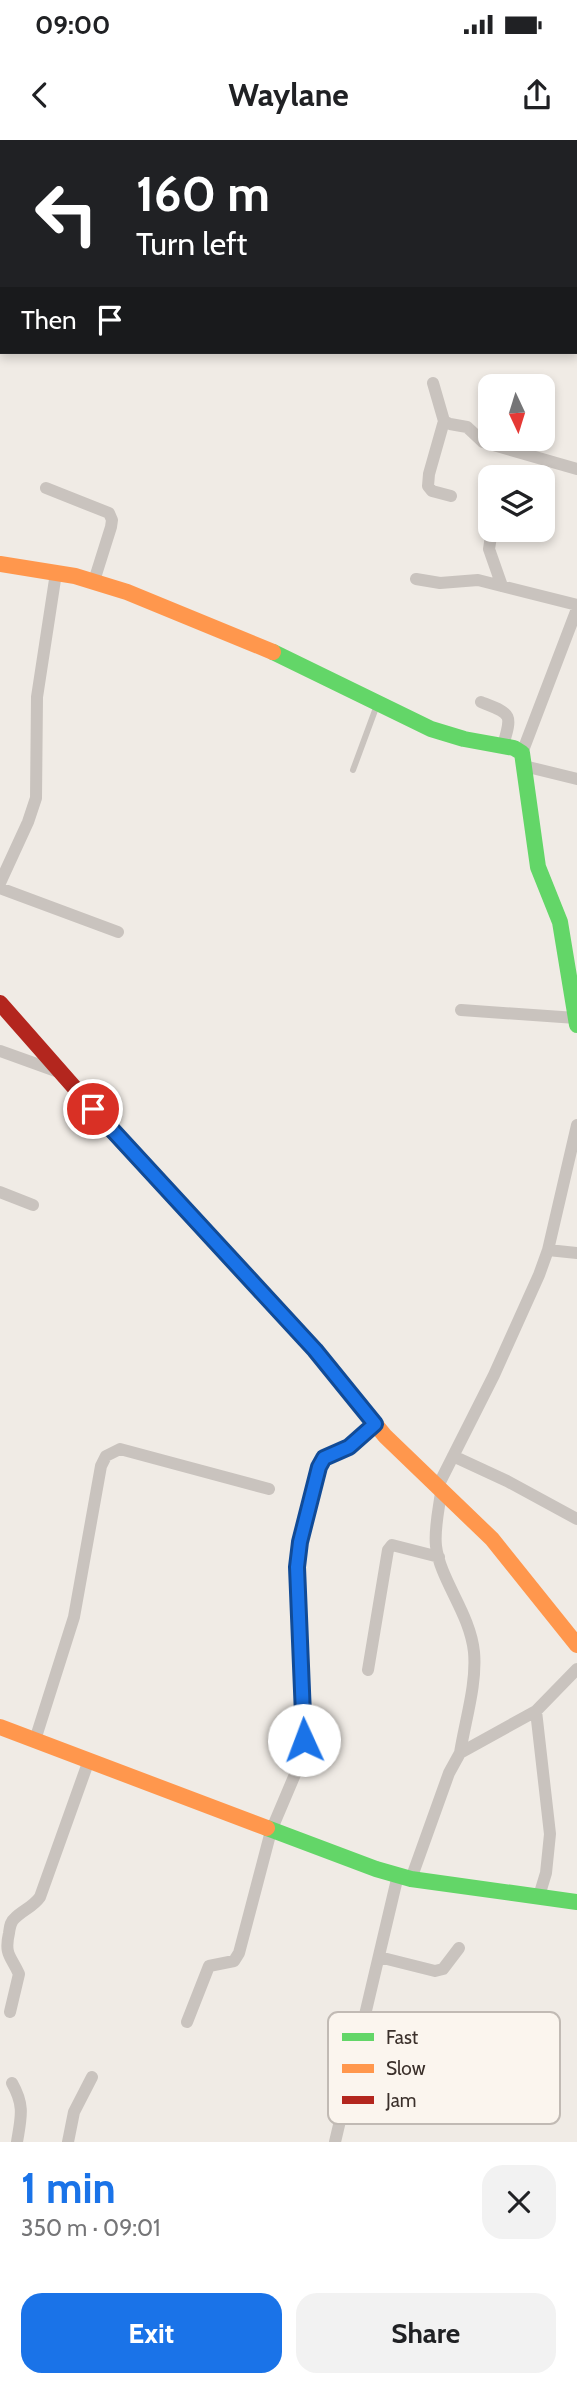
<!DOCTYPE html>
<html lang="en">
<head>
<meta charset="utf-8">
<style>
  :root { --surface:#fff; --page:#f2f2f2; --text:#202124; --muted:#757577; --accent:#1a73e8 }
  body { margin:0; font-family:Cabin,sans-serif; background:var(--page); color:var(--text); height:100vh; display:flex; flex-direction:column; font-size:26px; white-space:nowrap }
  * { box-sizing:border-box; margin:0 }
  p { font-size:23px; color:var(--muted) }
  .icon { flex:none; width:38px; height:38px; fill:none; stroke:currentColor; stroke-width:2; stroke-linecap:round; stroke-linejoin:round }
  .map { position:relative; height:2002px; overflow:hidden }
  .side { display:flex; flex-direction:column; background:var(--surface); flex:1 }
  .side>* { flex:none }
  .top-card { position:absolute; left:0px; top:0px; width:578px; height:214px; box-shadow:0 4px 10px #0003; background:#202124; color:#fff; overflow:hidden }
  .needle { width:46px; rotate:176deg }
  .fabs { position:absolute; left:478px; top:234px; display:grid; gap:14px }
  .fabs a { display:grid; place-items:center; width:77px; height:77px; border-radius:14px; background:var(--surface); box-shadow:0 4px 10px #0003; font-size:35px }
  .pin { position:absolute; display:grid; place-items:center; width:60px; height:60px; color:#fff; margin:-30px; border:4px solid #fff; border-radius:50%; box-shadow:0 2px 7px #0007 }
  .me { position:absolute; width:77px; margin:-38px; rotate:358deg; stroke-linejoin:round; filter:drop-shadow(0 0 5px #0008) }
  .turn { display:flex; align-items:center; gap:24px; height:147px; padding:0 21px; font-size:32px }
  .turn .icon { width:91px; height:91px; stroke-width:2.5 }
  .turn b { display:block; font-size:49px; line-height:60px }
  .then { display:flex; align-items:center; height:66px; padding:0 21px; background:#0003; gap:14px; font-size:26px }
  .round { display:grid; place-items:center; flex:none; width:74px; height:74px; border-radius:21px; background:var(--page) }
  .summary { display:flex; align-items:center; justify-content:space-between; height:119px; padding:0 21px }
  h1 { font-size:42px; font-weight:800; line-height:52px; color:var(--accent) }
  .primary-button { display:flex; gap:14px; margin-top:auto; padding:14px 21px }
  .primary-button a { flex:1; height:80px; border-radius:21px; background:var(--accent); color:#fff; font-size:28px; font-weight:800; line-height:80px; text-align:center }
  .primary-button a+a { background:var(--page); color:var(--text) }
  .status { display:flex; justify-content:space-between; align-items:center; height:49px; padding:0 35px; background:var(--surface); direction:ltr }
  .status svg { height:19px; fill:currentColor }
  header { display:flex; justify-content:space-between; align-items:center; height:91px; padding:0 21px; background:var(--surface); font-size:32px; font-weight:800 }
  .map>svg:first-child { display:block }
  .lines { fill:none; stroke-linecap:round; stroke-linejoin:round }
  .lane { stroke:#c9c3be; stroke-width:6 }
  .street { stroke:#c9c3be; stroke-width:12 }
  .fast { stroke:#63d668; stroke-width:16 }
  .slow { stroke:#ff974d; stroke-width:16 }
  .jam { stroke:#b3261e; stroke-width:16 }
  .route-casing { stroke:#114b97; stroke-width:18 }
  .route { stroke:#1a73e8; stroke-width:12 }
  .key { fill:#fbf5ee; stroke:#c1bab4; stroke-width:2 }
  .key-label { font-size:19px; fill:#3b302b }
</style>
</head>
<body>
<div class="status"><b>09:00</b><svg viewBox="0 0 49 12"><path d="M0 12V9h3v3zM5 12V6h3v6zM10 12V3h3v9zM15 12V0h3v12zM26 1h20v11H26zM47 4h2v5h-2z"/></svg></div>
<header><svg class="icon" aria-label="back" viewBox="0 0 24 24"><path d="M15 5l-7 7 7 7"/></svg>Waylane<svg class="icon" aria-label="share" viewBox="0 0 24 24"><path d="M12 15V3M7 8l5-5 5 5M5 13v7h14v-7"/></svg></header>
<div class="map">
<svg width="577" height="2002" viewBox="0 0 577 2002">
  <rect width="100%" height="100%" fill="#f0ebe5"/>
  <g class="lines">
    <path class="lane" d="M 353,630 L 377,565"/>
    <path class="street" d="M 0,113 L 2,114
      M 433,243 L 444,281 L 450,284 L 467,287 L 483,302 L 577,329
      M 444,281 L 429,334 L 428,346 L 432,351 L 451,356
      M 46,348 L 109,373 L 112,380 L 111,387 L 94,441
      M 492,390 L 489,409 L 502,446
      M 416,439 L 440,443 L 478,440 L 577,465
      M 481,562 C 511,574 513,573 503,605
      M 522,613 L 577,469
      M 524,626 L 577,639
      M 0,743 L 28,682 L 36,658 L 37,557 L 56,433
      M 0,748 L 118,792
      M 461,870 L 576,878
      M 0,911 L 56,931
      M 0,1052 L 33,1065
      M 548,1110 L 577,1113
      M 453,1316 L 507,1341 L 577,1379
      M 437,1348 L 494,1235 L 539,1135 L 548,1110 L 577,985
      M 441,1352 C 439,1369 434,1389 436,1406 C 440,1440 470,1473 474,1512 C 477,1544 465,1581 460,1613
      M 368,1530 L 388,1410 L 392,1405 L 439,1417
      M 536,1571 L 550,1694 L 546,1733 L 539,1756
      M 35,1600 L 74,1477 L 101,1326 L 106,1316 L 120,1309 L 269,1349
      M 411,1739 L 449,1633 L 460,1613 L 536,1571 L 577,1529
      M 379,1817 L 435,1831 L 443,1829 L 459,1808
      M 10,1872 L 19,1834 C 11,1816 4,1815 9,1793 C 10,1787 10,1782 15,1778 C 23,1770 33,1767 40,1757 L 89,1620
      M 187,1882 L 209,1826 L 234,1821 L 239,1813 L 271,1691 L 296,1632 L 301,1614 L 303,1585 L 298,1412 L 319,1327 L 324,1318 L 349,1306 L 375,1284
      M 12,1943 C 25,1966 21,1977 17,2002
      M 68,2002 L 74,1972 L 92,1937
      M 335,2002 L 398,1735"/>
    <path class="fast" d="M 273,512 L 431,589 L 464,599 L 514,608 L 522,613 L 538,727 L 560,782 L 577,885
      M 267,1688 L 376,1729 L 411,1739 L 577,1762"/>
    <path class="slow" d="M 0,424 L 75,436 L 127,452 L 273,512
      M 335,1235 L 385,1296 L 492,1399 L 577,1505
      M 0,1587 L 267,1688"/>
    <path class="jam" d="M 0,863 L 110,988 L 315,1210 L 335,1235"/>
  </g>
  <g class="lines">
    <defs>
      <path id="route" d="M 93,969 L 315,1210 L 375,1284 L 349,1307 L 324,1318 L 319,1327 L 300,1402 L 297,1427 L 304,1600"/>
    </defs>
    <use href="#route" class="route-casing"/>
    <use href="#route" class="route"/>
  </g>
  <rect x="328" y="1872" width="232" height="112" rx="10" class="key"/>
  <rect x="342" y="1893" width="32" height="8" fill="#63d668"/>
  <rect x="342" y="1924" width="32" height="9" fill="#ff974d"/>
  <rect x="342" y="1956" width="32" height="8" fill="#b3261e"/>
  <g class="key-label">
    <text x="386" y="1904">Fast</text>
    <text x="386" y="1935">Slow</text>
    <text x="386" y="1967">Jam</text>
  </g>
</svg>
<div class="fabs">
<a><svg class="needle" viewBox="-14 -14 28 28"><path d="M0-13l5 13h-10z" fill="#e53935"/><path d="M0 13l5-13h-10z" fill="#757577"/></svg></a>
<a><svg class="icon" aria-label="layers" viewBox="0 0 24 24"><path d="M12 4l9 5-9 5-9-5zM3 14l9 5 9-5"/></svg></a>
</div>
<div class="pin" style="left:93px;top:969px;background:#d93025"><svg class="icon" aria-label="arrive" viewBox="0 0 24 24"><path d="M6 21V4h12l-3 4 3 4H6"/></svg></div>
<svg class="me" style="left:304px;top:1600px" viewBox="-20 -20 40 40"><circle r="19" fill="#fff"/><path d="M0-13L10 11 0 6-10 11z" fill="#1a73e8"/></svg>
<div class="top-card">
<div class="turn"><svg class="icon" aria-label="left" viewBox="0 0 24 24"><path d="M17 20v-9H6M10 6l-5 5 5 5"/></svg><div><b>160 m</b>Turn left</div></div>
<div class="then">Then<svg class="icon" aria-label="arrive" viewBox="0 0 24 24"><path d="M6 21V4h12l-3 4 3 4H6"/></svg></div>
</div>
</div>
<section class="side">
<div class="summary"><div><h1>1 min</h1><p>350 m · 09:01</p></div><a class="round"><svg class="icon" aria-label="close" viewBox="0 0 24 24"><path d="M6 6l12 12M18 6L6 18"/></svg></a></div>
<div class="primary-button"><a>Exit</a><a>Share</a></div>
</section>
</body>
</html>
